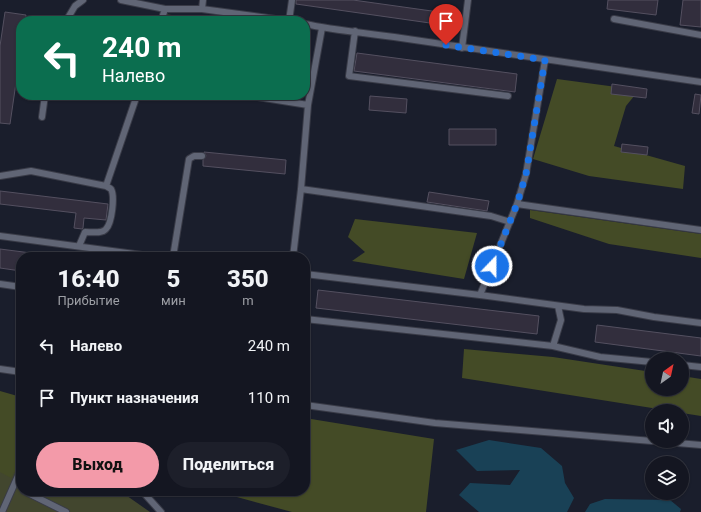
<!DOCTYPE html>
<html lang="ru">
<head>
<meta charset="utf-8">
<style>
  :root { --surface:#141621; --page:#1d1f2a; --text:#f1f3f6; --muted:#9d9fa5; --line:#33353f; --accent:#f39aa9 }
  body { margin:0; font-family:Roboto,sans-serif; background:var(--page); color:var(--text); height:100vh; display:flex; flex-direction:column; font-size:15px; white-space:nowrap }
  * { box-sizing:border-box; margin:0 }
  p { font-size:13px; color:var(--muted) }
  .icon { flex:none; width:22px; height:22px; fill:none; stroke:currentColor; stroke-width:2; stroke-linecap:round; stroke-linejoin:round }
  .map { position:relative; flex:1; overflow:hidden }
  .sheet { position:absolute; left:16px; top:252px; width:294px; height:244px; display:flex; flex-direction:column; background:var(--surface); border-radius:16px; box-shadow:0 1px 3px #0004,0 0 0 1px var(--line) }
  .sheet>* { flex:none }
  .hud { position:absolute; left:16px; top:16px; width:294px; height:84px; border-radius:16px; box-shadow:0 1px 3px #0004,0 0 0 1px var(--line); background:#0b6e4f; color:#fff; overflow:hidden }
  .needle { width:26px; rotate:33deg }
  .buttons { position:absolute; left:645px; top:352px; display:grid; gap:8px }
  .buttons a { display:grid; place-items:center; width:44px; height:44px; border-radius:50%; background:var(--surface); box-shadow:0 1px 3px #0004,0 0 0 1px var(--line); font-size:20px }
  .pin { position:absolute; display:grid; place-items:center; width:34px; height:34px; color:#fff; margin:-41px -17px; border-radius:50% 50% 50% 0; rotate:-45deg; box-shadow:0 0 4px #0007 }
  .pin .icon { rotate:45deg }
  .me { position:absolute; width:44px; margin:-22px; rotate:22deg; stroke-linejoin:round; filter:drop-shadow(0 0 3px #0008) }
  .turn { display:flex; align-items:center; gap:14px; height:84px; padding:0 20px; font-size:18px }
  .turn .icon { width:52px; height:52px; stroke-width:2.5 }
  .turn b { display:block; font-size:28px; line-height:34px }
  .eta { display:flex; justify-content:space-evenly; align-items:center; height:68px; text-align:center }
  .eta b { font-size:24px; font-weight:800; line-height:28px }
  .cta { display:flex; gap:8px; margin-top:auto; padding:8px 20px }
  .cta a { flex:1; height:46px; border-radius:24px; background:var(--accent); color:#111; font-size:16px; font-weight:800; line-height:46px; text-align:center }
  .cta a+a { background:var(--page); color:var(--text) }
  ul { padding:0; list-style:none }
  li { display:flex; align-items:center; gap:12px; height:52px; padding:0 20px }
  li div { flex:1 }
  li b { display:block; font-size:15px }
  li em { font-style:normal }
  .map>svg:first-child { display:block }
  .green { fill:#42462e }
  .forest { fill:#444b26 }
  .water { fill:#194156 }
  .building { fill:#322e3d; stroke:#545060 }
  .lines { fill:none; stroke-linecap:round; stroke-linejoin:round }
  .minor-casing { stroke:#393b47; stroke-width:8 }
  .minor { stroke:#606575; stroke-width:6 }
  .route { stroke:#1a73e8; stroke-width:7; stroke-dasharray:0 12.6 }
</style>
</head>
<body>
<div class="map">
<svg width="701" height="512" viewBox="0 0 701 512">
  <rect width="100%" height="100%" fill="#1a1e2c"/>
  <path class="green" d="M 0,462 L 11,467 L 21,467 L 21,491 L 120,491 L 150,512 L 0,512 Z"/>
  <path class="forest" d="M 164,14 L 218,21 L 162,21 Z
    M 557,79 L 639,90 L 626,106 L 614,146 L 685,166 L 683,189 L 589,176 L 533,159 Z
    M 530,210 L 701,234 L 701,258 L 609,244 L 530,218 Z
    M 355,219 L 477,233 L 464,279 L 352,261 L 365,252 L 348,237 Z
    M 464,349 L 553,357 L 652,372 L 652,389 L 682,389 L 682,376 L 701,379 L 701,416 L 682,413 L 682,411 L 671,411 L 462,378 Z
    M 0,391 L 21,397 L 21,459 L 11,478 L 0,472 Z
    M 305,418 L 434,439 L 426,512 L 292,512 L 215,491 L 305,491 Z"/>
  <path class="water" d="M 489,440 L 541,448 L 562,466 L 565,483 L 574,498 L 567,512 L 479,512 L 459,495 L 470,483 L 510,485 L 520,470 L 477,471 L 456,450 Z
    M 605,499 L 670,500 L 681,509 L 680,512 L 585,512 L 590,504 Z"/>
  <path class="building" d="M 296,0 L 353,0 L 446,13 L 444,25 L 296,4 Z
    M 608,0 L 658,0 L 656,15 L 607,9 Z
    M 683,0 L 701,0 L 701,27 L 680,25 Z
    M 5,12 L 26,15 L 25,21 L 21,21 L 21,48 L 10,124 L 0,123 L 0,46 Z
    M 357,53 L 517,74 L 515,92 L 354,71 Z
    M 612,84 L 647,89 L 646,98 L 611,94 Z
    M 695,94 L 701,95 L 699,114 L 692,113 Z
    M 370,96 L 407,99 L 406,113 L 369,110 Z
    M 449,129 L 496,129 L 496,145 L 449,145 Z
    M 622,144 L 648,147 L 647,155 L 621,152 Z
    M 204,152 L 286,160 L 285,174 L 203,166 L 203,160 L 206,156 Z
    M 0,191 L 108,204 L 106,220 L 84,218 L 83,228 L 82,229 L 74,228 L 76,213 L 0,204 Z
    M 429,192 L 489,201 L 487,211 L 427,202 Z
    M 0,249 L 39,254 L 39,257 L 21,257 L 21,271 L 0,268 Z
    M 318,290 L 539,316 L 537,334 L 316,308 Z
    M 597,325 L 701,338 L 701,356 L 595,342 Z"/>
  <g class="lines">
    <defs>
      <path id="minor" d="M 121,0 L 165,9 L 202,9 L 290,21
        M 202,9 L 203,0
        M 614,19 L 701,35
        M 66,21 L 75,6 L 83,0
        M 161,21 L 165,9
        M 289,21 L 292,0
        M 305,24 C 337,31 369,33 401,38 C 501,53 601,68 701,82
        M 355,31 L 349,76 L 508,96
        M 462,48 L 468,0
        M 19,87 L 21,88
        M 245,95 L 308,105
        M 42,117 L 45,95
        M 0,176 L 31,171 L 106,186 L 137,95
        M 301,189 L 491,216 L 510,222
        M 517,204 L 701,230
        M 0,236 L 157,257
        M 79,246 L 85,232 C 91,232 102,234 106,229 C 112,223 115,196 111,189 C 110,188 107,187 106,186
        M 173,257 L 189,159 L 194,156 L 202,156
        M 293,257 L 301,189 L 308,105 L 322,28
        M 305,274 L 480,295 L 584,309 L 617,310 L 654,317 L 701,323
        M 0,284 L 21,287
        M 480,295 L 517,204 L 526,174 L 545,60
        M 305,319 L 553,346 L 600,357 L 652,362
        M 553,346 L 561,320 L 558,306
        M 682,365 L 701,367
        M 0,369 L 21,372
        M 305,405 L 435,423 L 652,441
        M 654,441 L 701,445
        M 24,491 L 66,512
        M 142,491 L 161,512
        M 2,512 L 21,469"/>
    </defs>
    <use href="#minor" class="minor-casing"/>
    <use href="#minor" class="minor"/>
  </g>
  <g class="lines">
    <path class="route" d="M 446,45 L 545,60 L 526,174 L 517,204 L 492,266"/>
  </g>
</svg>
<div class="buttons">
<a><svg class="needle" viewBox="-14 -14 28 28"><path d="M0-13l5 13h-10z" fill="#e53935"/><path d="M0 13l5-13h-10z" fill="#9d9fa5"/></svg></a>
<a><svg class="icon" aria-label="sound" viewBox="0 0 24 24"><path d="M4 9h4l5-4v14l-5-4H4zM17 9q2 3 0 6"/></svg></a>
<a><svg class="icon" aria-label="layers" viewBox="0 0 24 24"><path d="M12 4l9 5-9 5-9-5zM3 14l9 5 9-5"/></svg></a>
</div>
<div class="pin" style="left:446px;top:45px;background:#d93025"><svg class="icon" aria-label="arrive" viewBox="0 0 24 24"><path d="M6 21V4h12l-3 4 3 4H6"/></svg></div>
<svg class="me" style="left:492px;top:266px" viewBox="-20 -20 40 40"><circle r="17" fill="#1a73e8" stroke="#fff" stroke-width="3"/><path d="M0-11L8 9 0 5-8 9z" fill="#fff"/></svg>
<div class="hud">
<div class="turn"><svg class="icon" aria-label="left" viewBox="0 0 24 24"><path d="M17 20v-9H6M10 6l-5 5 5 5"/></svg><div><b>240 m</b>Налево</div></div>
</div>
<section class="sheet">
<div class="eta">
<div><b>16:40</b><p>Прибытие</p></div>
<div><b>5</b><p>мин</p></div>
<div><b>350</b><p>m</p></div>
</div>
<ul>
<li><svg class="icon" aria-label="left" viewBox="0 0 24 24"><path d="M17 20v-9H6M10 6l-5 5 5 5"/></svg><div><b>Налево</b></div><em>240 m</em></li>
<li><svg class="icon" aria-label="arrive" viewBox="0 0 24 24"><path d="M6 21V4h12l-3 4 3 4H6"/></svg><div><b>Пункт назначения</b></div><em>110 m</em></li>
</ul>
<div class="cta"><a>Выход</a><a>Поделиться</a></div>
</section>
</div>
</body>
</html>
